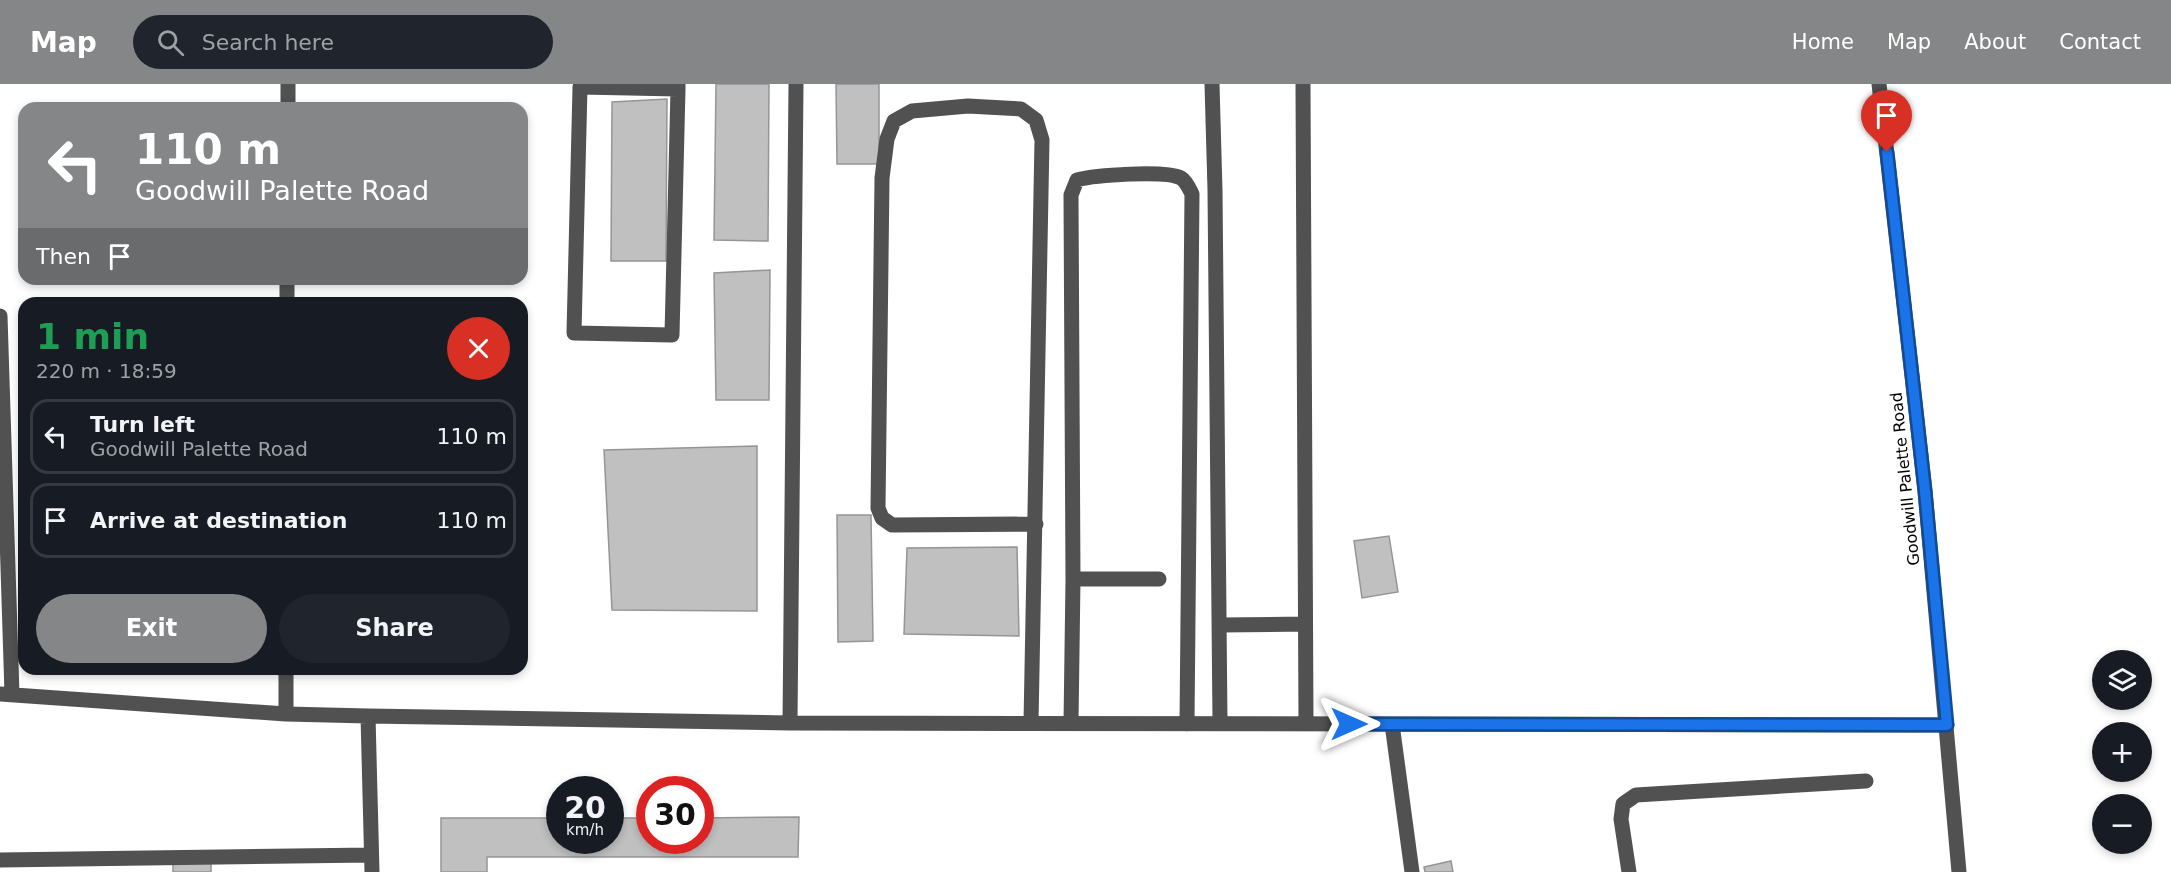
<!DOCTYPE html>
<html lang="en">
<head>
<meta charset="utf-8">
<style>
  :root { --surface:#171b24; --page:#20242c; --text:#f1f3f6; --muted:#9ea1a6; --line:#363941; --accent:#858687 }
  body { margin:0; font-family:"DejaVu Sans",sans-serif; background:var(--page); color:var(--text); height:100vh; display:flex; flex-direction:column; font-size:22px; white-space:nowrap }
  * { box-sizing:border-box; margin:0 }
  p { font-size:20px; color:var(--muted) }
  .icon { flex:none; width:33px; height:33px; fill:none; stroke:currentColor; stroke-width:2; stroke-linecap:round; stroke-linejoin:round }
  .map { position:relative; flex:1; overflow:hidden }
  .sheet { position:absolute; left:18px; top:213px; width:510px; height:378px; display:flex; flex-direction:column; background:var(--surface); border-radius:18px; box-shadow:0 3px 9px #0003 }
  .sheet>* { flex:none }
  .guide { position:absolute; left:18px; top:18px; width:510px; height:183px; border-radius:18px; box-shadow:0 3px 9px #0003; background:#858687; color:#fff; overflow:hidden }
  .tools { position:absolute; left:2092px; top:566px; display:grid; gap:12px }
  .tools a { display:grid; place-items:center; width:60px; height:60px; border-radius:50%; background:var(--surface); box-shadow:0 3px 9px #0003; font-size:30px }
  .speed { position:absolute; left:546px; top:692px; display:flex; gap:12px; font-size:30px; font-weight:700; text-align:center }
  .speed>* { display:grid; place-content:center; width:78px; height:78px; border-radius:50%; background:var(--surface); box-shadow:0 3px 9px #0003; line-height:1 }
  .speed small { font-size:15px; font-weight:400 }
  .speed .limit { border:9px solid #d22; background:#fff; color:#111 }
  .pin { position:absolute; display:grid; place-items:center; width:51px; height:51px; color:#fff; margin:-62px -26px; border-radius:50% 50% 50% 0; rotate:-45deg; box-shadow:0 0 6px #0007 }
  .pin .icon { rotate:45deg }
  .me { position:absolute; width:66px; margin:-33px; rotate:90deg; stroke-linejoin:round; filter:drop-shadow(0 0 4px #0008) }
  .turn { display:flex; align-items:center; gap:21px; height:126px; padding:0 18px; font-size:27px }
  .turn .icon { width:78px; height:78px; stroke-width:2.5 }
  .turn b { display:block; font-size:42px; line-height:51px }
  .then { display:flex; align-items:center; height:57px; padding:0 18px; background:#0003; gap:12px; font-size:22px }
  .round { display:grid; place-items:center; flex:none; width:63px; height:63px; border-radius:32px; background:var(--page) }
  .overview { display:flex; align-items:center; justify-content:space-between; height:102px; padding:0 18px }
  h1 { font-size:36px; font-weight:700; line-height:45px; color:#1e9e55 }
  .button { display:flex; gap:12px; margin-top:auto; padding:12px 18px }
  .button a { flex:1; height:69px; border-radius:36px; background:var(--accent); color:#fff; font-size:24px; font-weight:700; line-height:69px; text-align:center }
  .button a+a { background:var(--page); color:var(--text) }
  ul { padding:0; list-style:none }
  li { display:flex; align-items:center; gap:18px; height:75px; margin:0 12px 9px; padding:0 6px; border:3px solid var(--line); border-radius:18px }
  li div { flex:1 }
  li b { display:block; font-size:22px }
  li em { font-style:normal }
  header { display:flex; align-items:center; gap:36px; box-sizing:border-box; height:84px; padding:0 30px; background:var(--accent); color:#fff }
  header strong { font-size:28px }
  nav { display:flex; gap:33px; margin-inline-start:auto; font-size:21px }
  .search { width:420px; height:54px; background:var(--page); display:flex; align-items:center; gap:15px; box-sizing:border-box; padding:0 21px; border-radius:33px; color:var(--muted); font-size:22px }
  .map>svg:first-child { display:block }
  .building { fill:#c0c0c0; stroke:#959595; stroke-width:1.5 }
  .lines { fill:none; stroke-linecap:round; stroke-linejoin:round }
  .minor { stroke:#515151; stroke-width:15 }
  .route-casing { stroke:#114b97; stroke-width:15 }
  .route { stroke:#1a73e8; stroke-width:10 }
  .labels { text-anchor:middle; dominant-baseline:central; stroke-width:4.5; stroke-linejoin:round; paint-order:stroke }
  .street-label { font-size:16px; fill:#000; stroke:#fff }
</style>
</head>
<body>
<header>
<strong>Map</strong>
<div class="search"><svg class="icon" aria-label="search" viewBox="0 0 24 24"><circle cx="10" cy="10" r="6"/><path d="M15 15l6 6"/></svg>Search here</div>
<nav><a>Home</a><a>Map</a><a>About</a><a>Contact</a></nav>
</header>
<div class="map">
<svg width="2171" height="788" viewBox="0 0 2171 788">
  <rect width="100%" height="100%" fill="#fff"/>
  <path class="building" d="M 716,0 L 769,0 L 768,157 L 714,156 Z
    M 836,0 L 879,0 L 879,80 L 837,80 Z
    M 667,15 L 666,177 L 611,177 L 612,18 Z
    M 770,186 L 769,316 L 716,316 L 714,189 Z
    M 757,362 L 757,527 L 612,526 L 604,366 Z
    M 837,431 L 871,431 L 873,557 L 838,558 Z
    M 1389,452 L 1398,508 L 1362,514 L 1354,457 Z
    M 1017,463 L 1019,552 L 904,550 L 907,464 Z
    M 799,733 L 798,773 L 487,773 L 487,788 L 441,788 L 441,734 L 560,734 L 560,756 L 610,756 L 610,734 L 650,734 L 650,756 L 700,756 L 700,734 Z
    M 1451,777 L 1453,788 L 1425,788 L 1424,783 Z
    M 173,779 L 211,779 L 211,788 L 173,788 Z"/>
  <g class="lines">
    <path class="minor" d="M 1212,0 L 1215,106 L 1220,639
      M 1303,0 L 1306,639
      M 1879,0 L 1925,407 L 1959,788
      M 678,5 L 580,3 L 574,249 L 672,251 L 678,5 L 678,0
      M 288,24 L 288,0
      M 287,219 L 287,195
      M 0,232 L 12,610
      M 1073,495 L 1159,495
      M 1219,541 L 1305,540
      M 0,610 L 286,630 L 368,632 L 790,639 L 1947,641
      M 286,630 L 286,585
      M 368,632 L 372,788
      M 790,639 L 796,0
      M 1031,639 L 1042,56 L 1036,36 L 1021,25 L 968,22 L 912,27 L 894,37 L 887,55 L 882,94 L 878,424 L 882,434 L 892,441 L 1036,440
      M 1071,639 L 1073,495 L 1071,111 L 1077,96 C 1095,91 1165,86 1181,94 C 1186,97 1189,104 1192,110 L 1187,640
      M 1392,640 L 1412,788
      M 0,776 L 371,771
      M 1629,788 L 1621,735 L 1623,720 L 1636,711 L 1866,697"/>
  </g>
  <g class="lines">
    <defs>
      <path id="route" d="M 1349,640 L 1947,641 L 1925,407 L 1887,68"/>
    </defs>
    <use href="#route" class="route-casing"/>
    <use href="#route" class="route"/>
  </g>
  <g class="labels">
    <g class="street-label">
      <text transform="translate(1905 395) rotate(-96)">Goodwill Palette Road</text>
    </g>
  </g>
</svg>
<div class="tools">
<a><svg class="icon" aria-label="layers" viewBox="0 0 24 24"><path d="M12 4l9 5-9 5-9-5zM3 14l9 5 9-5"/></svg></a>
<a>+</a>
<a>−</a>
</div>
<div class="speed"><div>20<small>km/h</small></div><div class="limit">30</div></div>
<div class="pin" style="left:1887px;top:68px;background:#d93025"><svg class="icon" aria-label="arrive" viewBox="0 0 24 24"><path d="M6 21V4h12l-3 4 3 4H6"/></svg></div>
<svg class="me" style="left:1349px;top:640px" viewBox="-20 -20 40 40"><path d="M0-17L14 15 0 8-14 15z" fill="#1a73e8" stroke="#fff" stroke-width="4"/></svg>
<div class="guide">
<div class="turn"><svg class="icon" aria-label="left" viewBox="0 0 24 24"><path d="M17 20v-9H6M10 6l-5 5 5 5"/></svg><div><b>110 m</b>Goodwill Palette Road</div></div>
<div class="then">Then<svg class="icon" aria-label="arrive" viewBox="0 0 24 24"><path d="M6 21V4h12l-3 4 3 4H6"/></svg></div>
</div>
<section class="sheet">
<div class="overview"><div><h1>1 min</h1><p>220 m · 18:59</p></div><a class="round" style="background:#d93025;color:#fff"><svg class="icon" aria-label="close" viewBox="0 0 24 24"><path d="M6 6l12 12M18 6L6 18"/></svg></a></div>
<ul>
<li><svg class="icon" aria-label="left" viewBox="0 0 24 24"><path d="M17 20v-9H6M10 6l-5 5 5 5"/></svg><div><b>Turn left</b><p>Goodwill Palette Road</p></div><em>110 m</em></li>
<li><svg class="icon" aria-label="arrive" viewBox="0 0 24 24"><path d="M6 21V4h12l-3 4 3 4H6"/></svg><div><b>Arrive at destination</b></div><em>110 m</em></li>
</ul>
<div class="button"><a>Exit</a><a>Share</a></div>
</section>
</div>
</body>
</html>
